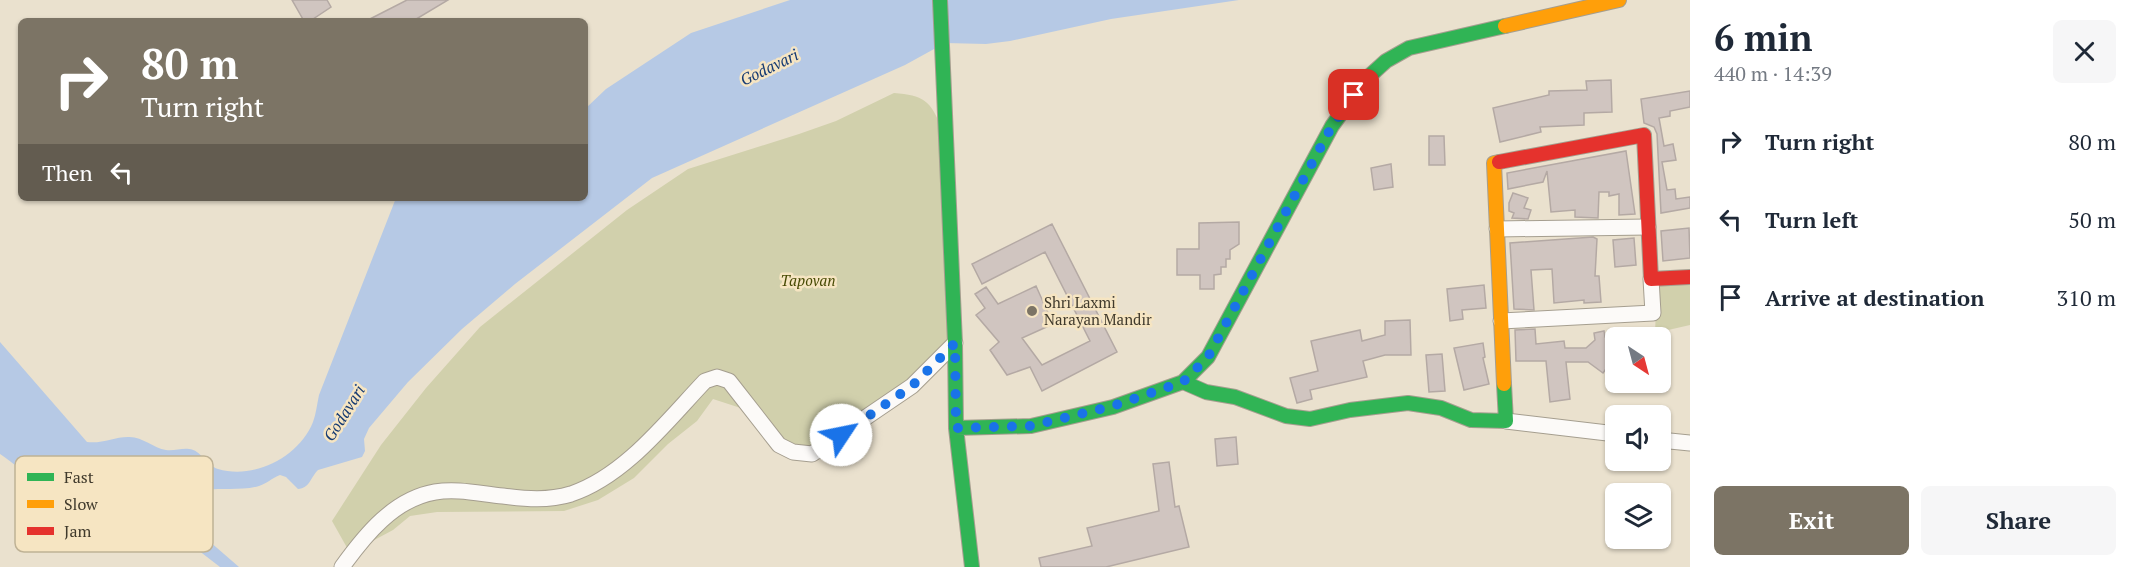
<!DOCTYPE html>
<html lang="en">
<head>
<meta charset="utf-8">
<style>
  :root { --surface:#fff; --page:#f6f6f7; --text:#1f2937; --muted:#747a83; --accent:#7c7465 }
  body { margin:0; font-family:"PT Serif",serif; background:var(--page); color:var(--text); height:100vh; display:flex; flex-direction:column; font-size:22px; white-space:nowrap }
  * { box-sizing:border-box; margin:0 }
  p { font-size:20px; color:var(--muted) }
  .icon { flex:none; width:33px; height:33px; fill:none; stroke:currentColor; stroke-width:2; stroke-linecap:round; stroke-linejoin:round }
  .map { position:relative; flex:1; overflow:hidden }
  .drawer { display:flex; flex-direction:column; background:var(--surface); width:450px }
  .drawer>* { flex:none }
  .top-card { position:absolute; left:18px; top:18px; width:570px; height:183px; border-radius:9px; box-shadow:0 2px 4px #0004; background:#7c7465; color:#fff; overflow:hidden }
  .needle { width:39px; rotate:144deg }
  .tools { position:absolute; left:1605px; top:327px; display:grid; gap:12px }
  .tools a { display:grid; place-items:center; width:66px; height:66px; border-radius:9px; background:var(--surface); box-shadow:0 2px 4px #0004; font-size:30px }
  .pin { position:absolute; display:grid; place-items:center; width:51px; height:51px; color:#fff; margin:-26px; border-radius:12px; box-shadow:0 3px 9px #0006 }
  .me { position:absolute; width:66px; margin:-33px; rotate:56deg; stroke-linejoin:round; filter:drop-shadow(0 0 4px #0008) }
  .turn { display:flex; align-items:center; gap:21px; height:126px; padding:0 24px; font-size:27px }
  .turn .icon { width:78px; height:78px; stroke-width:2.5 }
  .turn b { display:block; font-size:42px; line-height:51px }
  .then { display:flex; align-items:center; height:57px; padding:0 24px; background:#0003; gap:12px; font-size:22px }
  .round { display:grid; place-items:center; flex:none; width:63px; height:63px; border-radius:9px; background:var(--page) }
  .overview { display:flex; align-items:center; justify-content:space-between; height:102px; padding:0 24px }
  h1 { font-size:36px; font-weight:700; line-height:45px }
  .cta { display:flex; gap:12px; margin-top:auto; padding:12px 24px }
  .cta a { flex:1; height:69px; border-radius:9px; background:var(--accent); color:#fff; font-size:24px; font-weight:700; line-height:69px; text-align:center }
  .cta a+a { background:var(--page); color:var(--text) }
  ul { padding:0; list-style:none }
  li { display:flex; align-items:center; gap:18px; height:78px; padding:0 24px }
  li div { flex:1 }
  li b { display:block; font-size:22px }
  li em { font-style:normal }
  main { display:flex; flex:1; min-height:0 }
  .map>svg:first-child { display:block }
  .green { fill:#d1d0ac }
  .water { fill:#b6c9e5 }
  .building { fill:#d0c5c0; stroke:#b4a9a4; stroke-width:1.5 }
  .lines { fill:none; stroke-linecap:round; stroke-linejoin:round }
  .street-casing { stroke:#a59e8f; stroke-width:17 }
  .fast-casing { stroke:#a59e8f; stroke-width:16 }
  .slow-casing { stroke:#a59e8f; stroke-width:16 }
  .jam-casing { stroke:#a59e8f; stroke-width:16 }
  .street { stroke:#fcfaf8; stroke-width:15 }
  .fast { stroke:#30b455; stroke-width:14 }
  .slow { stroke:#ff9f0a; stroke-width:14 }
  .jam { stroke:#e5322d; stroke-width:14 }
  .route { stroke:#1a73e8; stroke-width:10; stroke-dasharray:0 18 }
  .poi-dot { fill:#7c7465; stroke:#f6e5c2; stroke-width:2 }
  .labels { text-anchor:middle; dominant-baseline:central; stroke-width:5; stroke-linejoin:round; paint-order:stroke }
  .park-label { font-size:15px; font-style:italic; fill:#474a04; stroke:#f6e5c2 }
  .poi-label { font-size:15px; fill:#403a2c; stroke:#f6e5c2; text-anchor:start }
  .water-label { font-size:16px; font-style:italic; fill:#153a72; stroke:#f6e5c2 }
  .key { fill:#f6e5c2; stroke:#bfb295; stroke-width:1.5 }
  .key-label { font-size:16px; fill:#403a2c }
</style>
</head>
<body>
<main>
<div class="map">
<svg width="1690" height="567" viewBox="0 0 1690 567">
  <rect width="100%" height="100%" fill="#eae1ce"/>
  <path class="green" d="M 894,93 C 923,95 931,101 941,127 L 952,333 L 937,358 L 803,460 L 759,414 L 713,399 L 697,421 L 668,444 L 634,478 L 598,500 L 564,511 L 437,512 L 410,516 L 393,530 L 350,553 L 332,521 L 381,445 L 426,388 L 480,327 L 627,210 L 688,169 L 799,134 L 836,121 Z
    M 1690,281 L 1690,325 L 1655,333 L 1657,284 Z"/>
  <path class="water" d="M 790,0 L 1239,0 L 1111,19 L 1010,41 L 986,44 L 945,43 L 905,65 L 652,178 L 515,284 L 462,329 L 408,382 L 369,428 L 364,439 L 365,451 L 362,457 L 318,470 C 310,478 310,488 298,489 L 286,477 L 280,475 C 272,478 266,484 259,486 C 231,494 198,480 178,504 L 179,515 L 239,567 L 220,567 L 163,523 C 152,523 142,530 131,523 L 130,511 L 126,507 C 117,509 108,515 99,514 C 70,512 25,471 0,454 L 0,342 L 87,442 C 102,444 114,437 128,437 C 142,436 153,448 166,450 C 174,451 182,448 189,449 C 201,450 206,465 218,469 C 254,480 299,457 313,422 C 316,414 317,404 319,395 L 396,198 L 585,198 L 585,109 L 606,89 L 691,33 Z"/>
  <path class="building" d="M 292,0 L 327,0 L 331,7 L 310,21 L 304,21 Z
    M 407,0 L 448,0 L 413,21 L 366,21 Z
    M 1611,80 L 1612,112 L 1584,113 L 1584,125 L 1540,127 L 1541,132 L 1500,142 L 1493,108 L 1549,95 L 1549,91 L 1587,90 L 1586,81 Z
    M 1690,91 L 1690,107 L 1670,111 L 1670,116 L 1659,118 L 1664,146 L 1673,144 L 1676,160 L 1662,162 L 1667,190 L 1675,189 L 1676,199 L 1690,197 L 1690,208 L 1661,213 L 1657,134 L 1654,127 L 1644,123 L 1641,99 Z
    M 1429,136 L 1444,136 L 1445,165 L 1429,165 Z
    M 1626,151 L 1635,214 L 1619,215 L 1619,194 L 1609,196 L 1609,192 L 1599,192 L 1598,218 L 1575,217 L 1575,210 L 1551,212 L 1547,171 L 1543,182 L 1508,189 L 1507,173 Z
    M 1391,164 L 1393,187 L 1374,190 L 1371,168 Z
    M 1513,193 L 1528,198 L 1524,208 L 1531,210 L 1528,219 L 1512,218 L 1514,213 L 1509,211 L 1509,203 Z
    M 1239,222 L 1239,244 L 1230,250 L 1230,259 L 1226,259 L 1226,267 L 1221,267 L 1221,274 L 1214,275 L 1214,289 L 1200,289 L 1200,275 L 1177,275 L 1177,249 L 1199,249 L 1199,223 Z
    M 1052,224 L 1117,352 L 1042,391 L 1030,367 L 1007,375 L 990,350 L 999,342 L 976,315 L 985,308 L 975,294 L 986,287 L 998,304 L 1036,286 L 1053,324 L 1022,338 L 1042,365 L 1090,341 L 1045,252 L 982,284 L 972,264 Z
    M 1689,228 L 1690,258 L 1663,261 L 1661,231 Z
    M 1593,237 L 1597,239 L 1595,276 L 1599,276 L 1601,302 L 1584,303 L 1584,300 L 1554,303 L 1552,269 L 1531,270 L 1534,310 L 1514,309 L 1510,243 Z
    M 1634,238 L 1636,265 L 1615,267 L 1613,240 Z
    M 1484,285 L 1486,308 L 1462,310 L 1463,319 L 1450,321 L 1447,289 Z
    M 1410,320 L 1411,355 L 1385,355 L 1363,361 L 1367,377 L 1310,390 L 1312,399 L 1297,403 L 1290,378 L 1318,371 L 1311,341 L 1360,330 L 1362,341 L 1385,335 L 1385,321 Z
    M 1535,329 L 1536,344 L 1564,341 L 1565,348 L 1586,348 L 1595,340 L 1594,333 L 1604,331 L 1605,337 L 1616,349 L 1616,355 L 1603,373 L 1588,362 L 1566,362 L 1570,399 L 1550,402 L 1546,361 L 1516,361 L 1515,330 Z
    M 1483,343 L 1485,357 L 1483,358 L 1489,384 L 1464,390 L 1454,348 Z
    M 1442,354 L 1445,391 L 1429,392 L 1426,355 Z
    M 1236,437 L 1238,464 L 1217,466 L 1215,439 Z
    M 1169,462 L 1175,507 L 1179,506 L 1189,547 L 1106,567 L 1041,567 L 1039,558 L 1092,546 L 1087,528 L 1159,511 L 1153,464 Z"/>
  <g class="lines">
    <defs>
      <path id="street" d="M 1497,229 L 1648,227
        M 1501,321 L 1653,313 L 1651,279
        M 1506,421 L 1616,434
        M 1660,440 L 1690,443
        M 342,567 C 365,535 394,499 435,492 C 457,488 481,494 503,496 C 526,499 548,501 571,494 C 625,476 667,421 705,381 L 717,377 L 729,381 L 779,445 L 793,452 L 812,454 L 912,386 L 955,343"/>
      <path id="fast" d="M 940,0 L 955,343 L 956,428 L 972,567
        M 1183,382 L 1206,392 L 1235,397 L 1286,416 L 1310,419 L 1350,410 L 1408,403 L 1441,408 L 1471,420 L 1506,421 L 1504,384
        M 956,428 L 1031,426 L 1113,407 L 1183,382 L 1208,357 L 1332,126 L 1365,80 L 1386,61 L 1409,48 L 1505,26"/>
      <path id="slow" d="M 1505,26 L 1619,0
        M 1499,162 L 1494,163 L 1504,384"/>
      <path id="jam" d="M 1499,162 L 1644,135 L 1651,279 L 1690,277"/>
    </defs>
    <use href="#street" class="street-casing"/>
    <use href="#fast" class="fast-casing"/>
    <use href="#slow" class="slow-casing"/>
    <use href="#jam" class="jam-casing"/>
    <use href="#street" class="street"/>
    <use href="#fast" class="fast"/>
    <use href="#slow" class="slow"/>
    <use href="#jam" class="jam"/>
  </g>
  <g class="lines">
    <path class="route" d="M 841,435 L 912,386 L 955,343 L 956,428 L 1031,426 L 1113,406 L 1183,382 L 1208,357 L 1332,126 L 1354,95"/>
  </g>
  <circle class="poi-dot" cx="1032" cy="311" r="6"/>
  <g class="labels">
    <g class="park-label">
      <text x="808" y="280">Tapovan</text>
    </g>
    <g class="poi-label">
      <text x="1044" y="302">Shri Laxmi<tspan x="1044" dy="17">Narayan Mandir</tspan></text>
    </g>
    <g class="water-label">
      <text transform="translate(769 67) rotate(-26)">Godavari</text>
      <text transform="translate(344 413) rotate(-58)">Godavari</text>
    </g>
  </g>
  <rect x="15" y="456" width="198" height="96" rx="9" class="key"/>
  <rect x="27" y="473" width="27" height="8" fill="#30b455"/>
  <rect x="27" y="500" width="27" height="8" fill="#ff9f0a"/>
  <rect x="27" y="527" width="27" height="8" fill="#e5322d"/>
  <g class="key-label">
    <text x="64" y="483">Fast</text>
    <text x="64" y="510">Slow</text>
    <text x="64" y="537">Jam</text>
  </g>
</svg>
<div class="tools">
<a><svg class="needle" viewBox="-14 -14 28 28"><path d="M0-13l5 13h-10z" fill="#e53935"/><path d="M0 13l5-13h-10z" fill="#747a83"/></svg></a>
<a><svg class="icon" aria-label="sound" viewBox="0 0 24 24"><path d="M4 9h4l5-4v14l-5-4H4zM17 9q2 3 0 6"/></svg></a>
<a><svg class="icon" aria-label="layers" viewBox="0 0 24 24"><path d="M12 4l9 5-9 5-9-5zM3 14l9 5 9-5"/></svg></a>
</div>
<div class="pin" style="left:1354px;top:95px;background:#d93025"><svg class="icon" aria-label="arrive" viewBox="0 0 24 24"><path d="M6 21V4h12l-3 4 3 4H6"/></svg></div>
<svg class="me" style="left:841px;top:435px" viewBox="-20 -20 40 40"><circle r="19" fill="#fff"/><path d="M0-13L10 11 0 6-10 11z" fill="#1a73e8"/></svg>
<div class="top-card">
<div class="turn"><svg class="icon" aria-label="right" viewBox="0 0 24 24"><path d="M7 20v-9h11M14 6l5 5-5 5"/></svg><div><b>80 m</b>Turn right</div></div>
<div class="then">Then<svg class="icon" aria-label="left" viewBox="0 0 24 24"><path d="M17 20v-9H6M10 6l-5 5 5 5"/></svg></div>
</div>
</div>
<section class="drawer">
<div class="overview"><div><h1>6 min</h1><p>440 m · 14:39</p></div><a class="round"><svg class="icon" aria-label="close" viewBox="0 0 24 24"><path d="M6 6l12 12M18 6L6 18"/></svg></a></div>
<ul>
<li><svg class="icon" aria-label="right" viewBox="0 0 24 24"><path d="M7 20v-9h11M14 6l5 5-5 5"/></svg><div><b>Turn right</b></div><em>80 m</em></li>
<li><svg class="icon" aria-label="left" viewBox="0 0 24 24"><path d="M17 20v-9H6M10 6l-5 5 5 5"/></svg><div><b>Turn left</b></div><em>50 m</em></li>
<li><svg class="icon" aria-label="arrive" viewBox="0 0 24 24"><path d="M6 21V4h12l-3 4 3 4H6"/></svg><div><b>Arrive at destination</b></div><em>310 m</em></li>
</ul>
<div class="cta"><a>Exit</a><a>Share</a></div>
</section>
</main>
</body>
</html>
